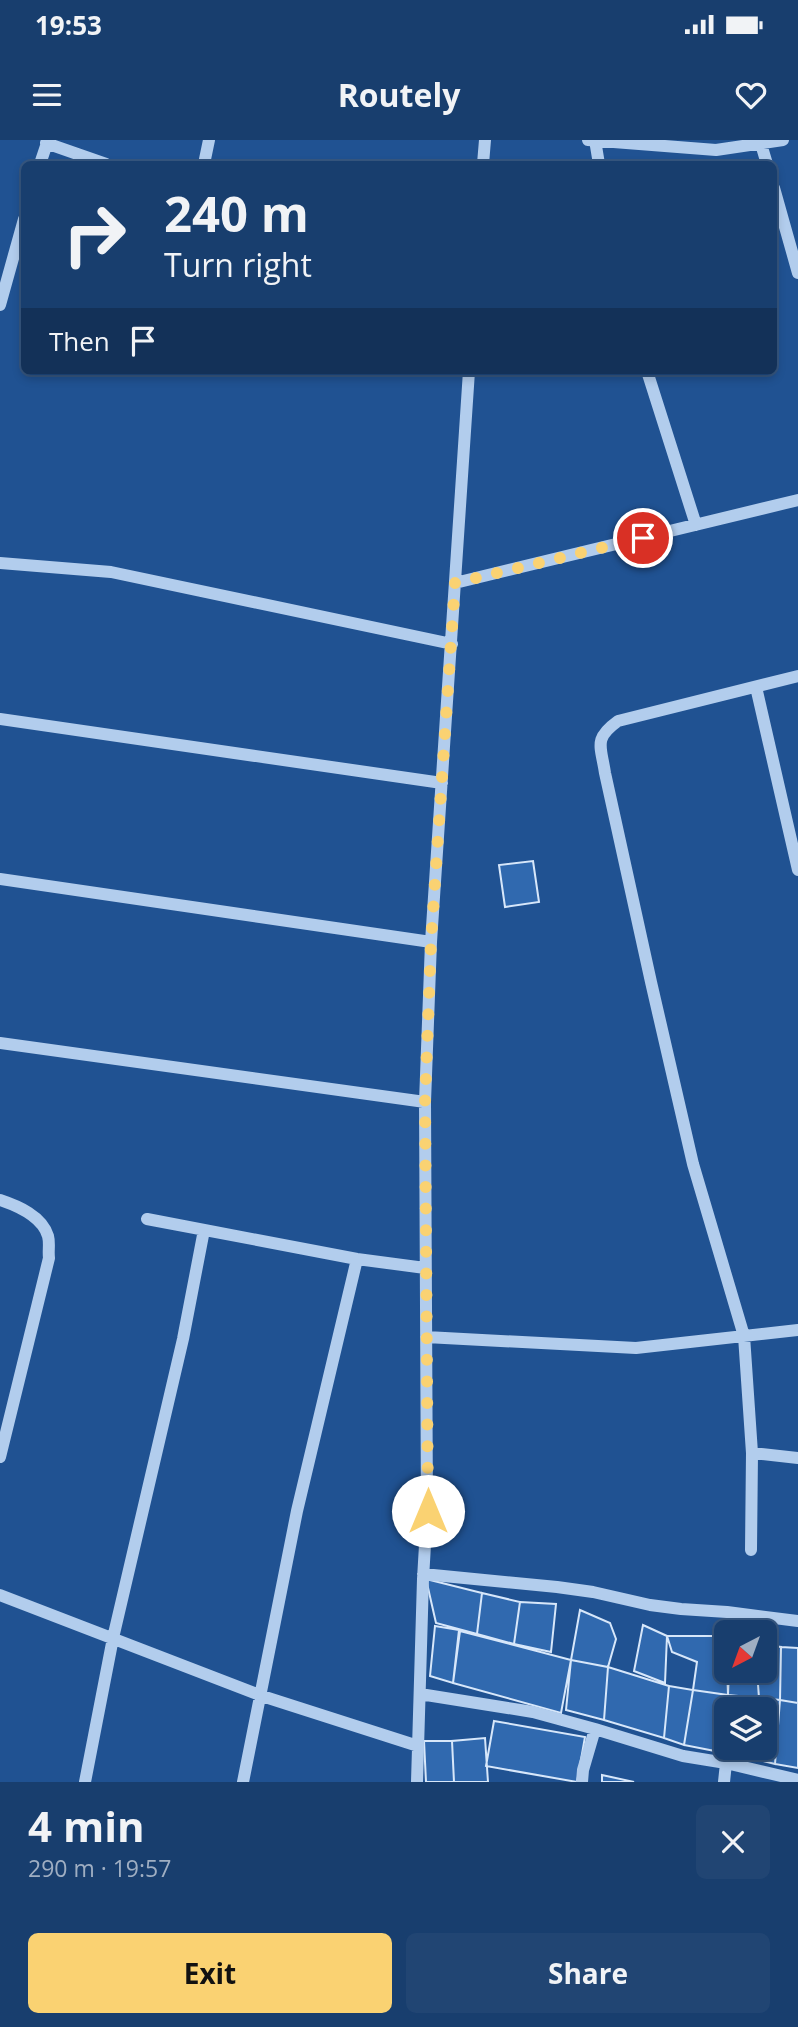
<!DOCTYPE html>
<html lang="en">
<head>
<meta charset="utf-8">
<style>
  :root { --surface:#183e6e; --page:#214573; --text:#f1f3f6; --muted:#9faec2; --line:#365781; --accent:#fad272 }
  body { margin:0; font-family:"Open Sans",sans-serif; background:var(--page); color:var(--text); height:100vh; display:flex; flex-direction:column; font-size:26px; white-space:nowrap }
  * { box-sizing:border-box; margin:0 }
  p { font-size:23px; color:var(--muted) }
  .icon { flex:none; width:38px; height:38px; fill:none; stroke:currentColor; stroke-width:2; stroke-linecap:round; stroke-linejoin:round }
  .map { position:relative; height:1642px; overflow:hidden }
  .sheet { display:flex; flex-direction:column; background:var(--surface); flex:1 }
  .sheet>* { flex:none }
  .top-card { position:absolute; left:21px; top:21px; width:756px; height:214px; border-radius:10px; box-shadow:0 4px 10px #0003,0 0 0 2px var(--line); background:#183e6e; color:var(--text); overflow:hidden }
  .needle { width:46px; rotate:221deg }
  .tools { position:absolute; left:714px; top:1480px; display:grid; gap:14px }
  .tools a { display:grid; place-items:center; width:63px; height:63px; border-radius:10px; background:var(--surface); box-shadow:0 4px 10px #0003,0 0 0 2px var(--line); font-size:35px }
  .pin { position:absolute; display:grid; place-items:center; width:60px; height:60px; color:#fff; margin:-30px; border:4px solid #fff; border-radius:50%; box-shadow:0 2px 7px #0007 }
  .me { position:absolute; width:77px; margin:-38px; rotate:0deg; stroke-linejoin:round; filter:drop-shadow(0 0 5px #0008) }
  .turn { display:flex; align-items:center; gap:24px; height:147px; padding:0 28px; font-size:32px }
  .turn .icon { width:91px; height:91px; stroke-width:2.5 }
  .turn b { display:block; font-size:49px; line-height:60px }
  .then { display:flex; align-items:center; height:66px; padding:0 28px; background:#0003; gap:14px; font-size:26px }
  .round { display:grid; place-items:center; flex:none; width:74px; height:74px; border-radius:10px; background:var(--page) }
  .overview { display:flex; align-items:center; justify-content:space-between; height:119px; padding:0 28px }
  h1 { font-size:42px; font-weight:700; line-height:52px }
  .action { display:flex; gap:14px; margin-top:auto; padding:14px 28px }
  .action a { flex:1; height:80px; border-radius:10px; background:var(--accent); color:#111; font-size:28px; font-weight:700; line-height:80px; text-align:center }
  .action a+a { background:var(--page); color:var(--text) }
  .status { display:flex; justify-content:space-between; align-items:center; height:49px; padding:0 35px; background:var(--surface); direction:ltr }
  .status svg { height:19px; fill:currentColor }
  header { display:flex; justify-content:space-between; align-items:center; height:91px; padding:0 28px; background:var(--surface); font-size:32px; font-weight:700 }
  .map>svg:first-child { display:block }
  .building { fill:#3069af; stroke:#d7e7fa; stroke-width:2 }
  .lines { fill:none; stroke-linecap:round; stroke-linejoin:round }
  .minor { stroke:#b2cded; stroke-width:12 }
  .route { stroke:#fad272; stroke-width:12; stroke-dasharray:0 21.6 }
</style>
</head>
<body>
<div class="status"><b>19:53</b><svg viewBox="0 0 49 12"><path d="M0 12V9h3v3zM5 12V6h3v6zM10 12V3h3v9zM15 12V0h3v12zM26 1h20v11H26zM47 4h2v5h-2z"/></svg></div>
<header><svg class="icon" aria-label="menu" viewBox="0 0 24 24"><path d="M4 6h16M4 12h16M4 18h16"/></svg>Routely<svg class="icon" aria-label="heart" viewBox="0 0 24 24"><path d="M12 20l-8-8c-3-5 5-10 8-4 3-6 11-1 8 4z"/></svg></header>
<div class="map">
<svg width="798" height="1642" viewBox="0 0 798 1642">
  <rect width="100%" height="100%" fill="#205292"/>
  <path class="building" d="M 533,721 L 539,762 L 505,767 L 499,725 Z
    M 426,1439 L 482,1453 L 477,1494 L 436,1483 Z
    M 482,1453 L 520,1462 L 514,1504 L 477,1494 Z
    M 520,1462 L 556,1464 L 551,1512 L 514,1504 Z
    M 580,1470 L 610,1483 L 616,1499 L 608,1527 L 571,1520 Z
    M 643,1485 L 667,1496 L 665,1543 L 634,1531 Z
    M 435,1486 L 459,1490 L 453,1543 L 430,1536 Z
    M 460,1491 L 571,1520 L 561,1573 L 453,1543 Z
    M 667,1496 L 726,1496 L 728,1555 L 693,1550 L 697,1522 L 672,1512 Z
    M 765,1505 L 781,1507 L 780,1560 L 759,1558 L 757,1531 L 765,1531 Z
    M 781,1507 L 798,1508 L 798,1563 L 780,1560 Z
    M 571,1520 L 608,1527 L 604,1580 L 566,1570 Z
    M 608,1527 L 669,1546 L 664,1598 L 604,1580 Z
    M 729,1531 L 757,1531 L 759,1558 L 728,1555 Z
    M 669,1546 L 693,1550 L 684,1605 L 664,1598 Z
    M 693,1550 L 728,1555 L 720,1612 L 684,1605 Z
    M 728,1555 L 780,1560 L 775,1624 L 730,1613 L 730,1608 L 765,1608 L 765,1570 L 729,1570 Z
    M 780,1560 L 798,1563 L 798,1628 L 775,1624 Z
    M 494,1581 L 585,1597 L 577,1642 L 486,1626 Z
    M 485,1598 L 488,1642 L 454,1642 L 452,1601 Z
    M 424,1601 L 452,1601 L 454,1642 L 426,1642 Z
    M 602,1635 L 634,1642 L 602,1642 Z"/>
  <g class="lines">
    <path class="minor" d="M 588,0 L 716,10 L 783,0
      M 595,0 L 599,24
      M 46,3 L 106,24
      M 761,4 L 767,24
      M 40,24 L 48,0
      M 204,24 L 209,0
      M 483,24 L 485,0
      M 774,48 L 798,133
      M 0,165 L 24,79
      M 647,231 L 696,385
      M 0,423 L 111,432 L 452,504
      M 455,443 L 798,360
      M 756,547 L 798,730
      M 0,579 L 442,643
      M 0,739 L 431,802
      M 0,903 L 425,962
      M 0,1060 C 18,1066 42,1076 48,1096 C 50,1103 48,1111 49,1118 L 0,1317
      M 147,1079 L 357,1119 L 425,1128
      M 426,1197 L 636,1208 L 798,1190
      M 752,1313 L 798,1318
      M 751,1410 L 752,1313 L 744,1196 L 693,1024 L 651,842 L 605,633 C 601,606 593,599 618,581 L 798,536
      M 423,1434 L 557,1447 L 593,1452 L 650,1465 L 681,1469 L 727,1472 L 798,1481
      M 0,1455 L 262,1556 L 418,1606
      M 420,1554 L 533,1572 L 595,1589 L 683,1616 L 726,1623 L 798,1640
      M 85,1642 L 113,1498 L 183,1199 L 204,1090
      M 243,1642 L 297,1371 L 357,1119
      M 417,1642 L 423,1439 L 427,1371 L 425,962 L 431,802 L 469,231
      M 582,1642 L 583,1630 L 595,1589
      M 724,1642 L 726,1623"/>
  </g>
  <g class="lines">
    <path class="route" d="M 428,1371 L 425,962 L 431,802 L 455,443 L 643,398"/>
  </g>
</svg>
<div class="tools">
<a><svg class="needle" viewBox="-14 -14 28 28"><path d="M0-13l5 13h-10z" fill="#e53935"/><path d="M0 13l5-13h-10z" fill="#9faec2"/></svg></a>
<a><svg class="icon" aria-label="layers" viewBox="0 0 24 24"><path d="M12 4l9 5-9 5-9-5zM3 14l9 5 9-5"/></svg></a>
</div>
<div class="pin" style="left:643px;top:398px;background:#d93025"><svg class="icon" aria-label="arrive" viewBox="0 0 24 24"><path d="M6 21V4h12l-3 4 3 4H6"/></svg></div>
<svg class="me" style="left:428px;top:1371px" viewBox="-20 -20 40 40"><circle r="19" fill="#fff"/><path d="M0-13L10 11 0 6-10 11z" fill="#fad272"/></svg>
<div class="top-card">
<div class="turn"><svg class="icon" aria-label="right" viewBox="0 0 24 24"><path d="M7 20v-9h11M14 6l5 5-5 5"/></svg><div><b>240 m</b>Turn right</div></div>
<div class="then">Then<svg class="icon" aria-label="arrive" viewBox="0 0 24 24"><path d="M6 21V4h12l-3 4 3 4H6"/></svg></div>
</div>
</div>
<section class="sheet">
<div class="overview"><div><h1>4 min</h1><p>290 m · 19:57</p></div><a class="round"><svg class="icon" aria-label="close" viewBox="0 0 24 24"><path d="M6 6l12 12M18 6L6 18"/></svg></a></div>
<div class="action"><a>Exit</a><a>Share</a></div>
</section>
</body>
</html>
